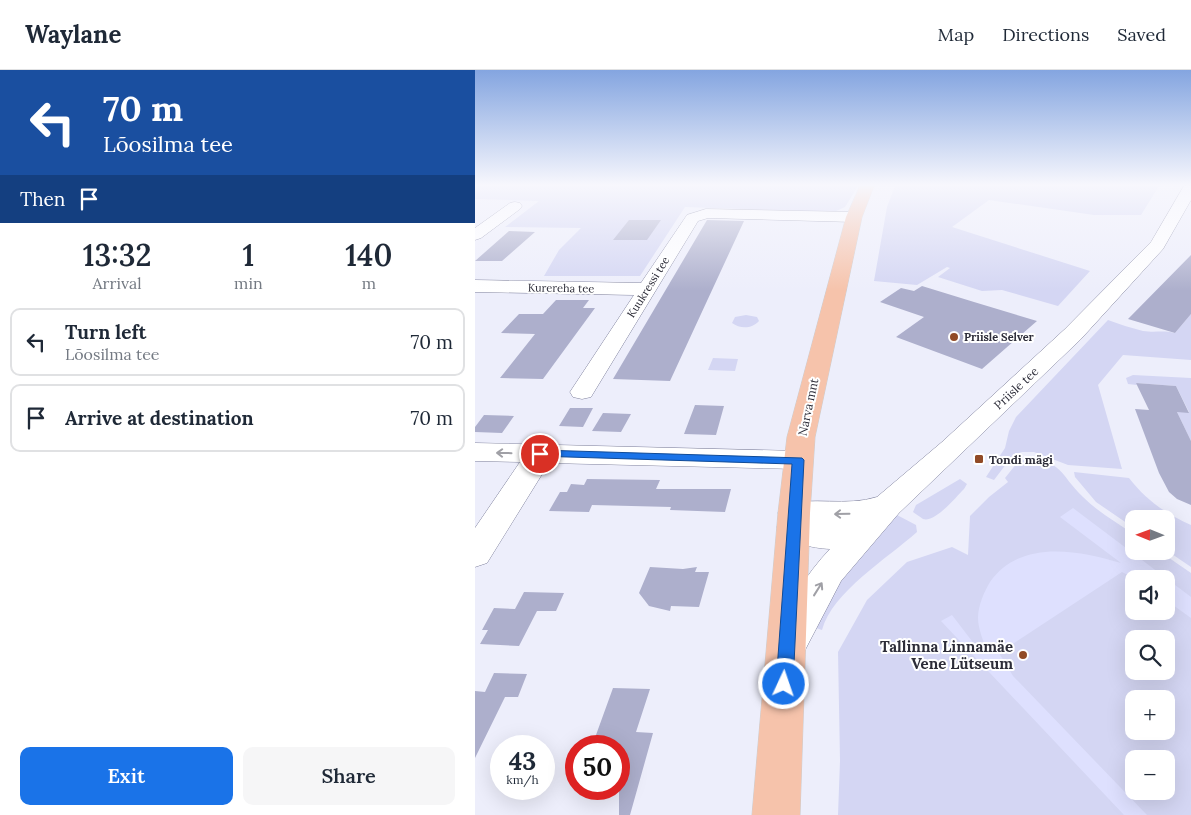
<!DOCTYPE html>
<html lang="en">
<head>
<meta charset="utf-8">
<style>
  :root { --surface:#fff; --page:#f6f6f7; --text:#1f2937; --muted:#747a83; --line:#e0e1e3; --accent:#1a73e8 }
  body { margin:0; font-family:Lora,serif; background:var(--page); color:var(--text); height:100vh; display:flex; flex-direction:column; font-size:19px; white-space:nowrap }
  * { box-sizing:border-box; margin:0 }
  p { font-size:16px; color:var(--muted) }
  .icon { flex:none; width:28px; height:28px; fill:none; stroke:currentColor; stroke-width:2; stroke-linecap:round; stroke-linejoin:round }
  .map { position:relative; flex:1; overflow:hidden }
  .side { display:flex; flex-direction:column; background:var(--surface); width:475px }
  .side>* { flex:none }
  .hud { background:#1a4fa0; color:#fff; overflow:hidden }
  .needle { width:32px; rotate:271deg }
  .tools { position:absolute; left:650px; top:440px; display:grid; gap:10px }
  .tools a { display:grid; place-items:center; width:50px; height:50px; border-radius:10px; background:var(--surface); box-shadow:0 5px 20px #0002; font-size:25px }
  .speed { position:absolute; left:15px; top:665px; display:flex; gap:10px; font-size:25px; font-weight:700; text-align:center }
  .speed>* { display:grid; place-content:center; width:65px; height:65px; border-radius:50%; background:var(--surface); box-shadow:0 5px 20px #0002; line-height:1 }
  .speed small { font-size:12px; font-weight:400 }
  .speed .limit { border:8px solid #d22; background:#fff; color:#111 }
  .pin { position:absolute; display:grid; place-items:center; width:42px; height:42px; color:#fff; margin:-21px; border:2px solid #fff; border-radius:50%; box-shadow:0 1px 5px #0007 }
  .me { position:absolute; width:55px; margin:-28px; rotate:3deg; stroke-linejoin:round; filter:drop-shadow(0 0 4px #0008) }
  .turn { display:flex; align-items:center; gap:18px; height:105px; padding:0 20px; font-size:22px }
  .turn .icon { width:65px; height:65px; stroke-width:2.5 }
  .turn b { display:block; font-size:35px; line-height:42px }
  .then { display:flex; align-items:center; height:48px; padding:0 20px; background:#0003; gap:10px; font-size:19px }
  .eta { display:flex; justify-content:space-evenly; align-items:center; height:85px; text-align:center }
  .eta b { font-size:30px; font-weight:600; line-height:35px }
  .cta { display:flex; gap:10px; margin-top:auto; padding:10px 20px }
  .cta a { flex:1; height:58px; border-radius:10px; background:var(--accent); color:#fff; font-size:20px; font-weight:600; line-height:58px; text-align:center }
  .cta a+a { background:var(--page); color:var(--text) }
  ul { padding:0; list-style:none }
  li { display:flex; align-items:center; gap:15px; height:68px; margin:0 10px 8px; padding:0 10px; border:2px solid var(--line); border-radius:10px }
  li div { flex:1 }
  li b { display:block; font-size:19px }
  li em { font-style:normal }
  header { display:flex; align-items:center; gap:30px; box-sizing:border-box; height:70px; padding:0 25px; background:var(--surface); border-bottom:1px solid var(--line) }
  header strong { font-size:24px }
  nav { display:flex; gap:28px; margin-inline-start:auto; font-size:18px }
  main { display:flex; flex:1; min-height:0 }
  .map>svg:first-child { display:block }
  .built { fill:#dee0fe; fill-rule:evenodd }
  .green { fill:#d4d6f3; fill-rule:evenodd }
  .building { fill:#adafcc }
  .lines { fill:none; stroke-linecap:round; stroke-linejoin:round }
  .minor-casing { stroke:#7e809c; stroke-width:1 }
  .major-casing { stroke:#cdcdcf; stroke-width:1 }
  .minor { fill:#fff; fill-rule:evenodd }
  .major { fill:#f6c3ab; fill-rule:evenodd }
  .oneway { stroke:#a0a0a6 }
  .route { fill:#1a73e8; stroke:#114b97 }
  .poi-dot { fill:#914a26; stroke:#fff; stroke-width:2 }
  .labels { text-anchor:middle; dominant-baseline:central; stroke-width:4; stroke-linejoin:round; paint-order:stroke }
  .far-street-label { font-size:11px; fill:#2d2d39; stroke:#fff }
  .far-poi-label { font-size:11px; font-weight:bold; fill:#2d2d39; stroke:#fff; text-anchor:start }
  .street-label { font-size:12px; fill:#2d2d39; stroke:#fff }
  .poi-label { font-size:12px; font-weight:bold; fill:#2d2d39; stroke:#fff; text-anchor:start }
  .near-poi-label { font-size:15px; font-weight:bold; fill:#2d2d39; stroke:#fff; text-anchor:end }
</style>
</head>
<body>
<header>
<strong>Waylane</strong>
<nav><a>Map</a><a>Directions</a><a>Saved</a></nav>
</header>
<main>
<section class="side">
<div class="hud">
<div class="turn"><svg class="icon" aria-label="left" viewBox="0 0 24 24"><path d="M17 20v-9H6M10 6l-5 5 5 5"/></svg><div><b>70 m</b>Lõosilma tee</div></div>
<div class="then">Then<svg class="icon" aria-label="arrive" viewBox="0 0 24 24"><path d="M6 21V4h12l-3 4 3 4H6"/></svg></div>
</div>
<div class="eta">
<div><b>13:32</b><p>Arrival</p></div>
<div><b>1</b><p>min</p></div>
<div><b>140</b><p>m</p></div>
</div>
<ul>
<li><svg class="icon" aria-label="left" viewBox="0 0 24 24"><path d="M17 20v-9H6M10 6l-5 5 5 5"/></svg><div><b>Turn left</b><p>Lõosilma tee</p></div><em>70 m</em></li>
<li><svg class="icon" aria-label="arrive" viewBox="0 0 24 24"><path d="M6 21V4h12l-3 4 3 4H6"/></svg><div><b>Arrive at destination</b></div><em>70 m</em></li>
</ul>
<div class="cta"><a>Exit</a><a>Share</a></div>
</section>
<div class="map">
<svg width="716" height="745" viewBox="0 0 716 745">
  <rect width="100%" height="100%" fill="#edeefb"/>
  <path class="built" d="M 592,435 L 609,437 L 659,481 L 716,515 L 716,745 L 363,745 L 473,531 ZM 659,509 L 691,509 L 691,541 L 659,541 ZM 659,569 L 691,569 L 691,601 L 659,601 ZM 659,629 L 691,629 L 691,661 L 659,661 ZM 659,689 L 691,689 L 691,721 L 659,721 Z"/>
  <path class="green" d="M 0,116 L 383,116 L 370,137 L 359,142 L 210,137 L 165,206 L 69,206 L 84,180 L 106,158 L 30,157 L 64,131 L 0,129 Z
    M 420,116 L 684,116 L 666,145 L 619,145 L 514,130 L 477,157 L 615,201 L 583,236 L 527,220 L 507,221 L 463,207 L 475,198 L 472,197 L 442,215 L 399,211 L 412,137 Z
    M 716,244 L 716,290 L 648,285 L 623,315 L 647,399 L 593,395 L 559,382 L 547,382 L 538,385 L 519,410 L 511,407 L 530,378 L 534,361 L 541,347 L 633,250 C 644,254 656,258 668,261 C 681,263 687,260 700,263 Z
    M 271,245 L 282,247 L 284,251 C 277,259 265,259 257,253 L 260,247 Z
    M 238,288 L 263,289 L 260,301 L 233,300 Z
    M 658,305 L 716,308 L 716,371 L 702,342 L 714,342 L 701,316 L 661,313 L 662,315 L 653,314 L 651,308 Z
    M 549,388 C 589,391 584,404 608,427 C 623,442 642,453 659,464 L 659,481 L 684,481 L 716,503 L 716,527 L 598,438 L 585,447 L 646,493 C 603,480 545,469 515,512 C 509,522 503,536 503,548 C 503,559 509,572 512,582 L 503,579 L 477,545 L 466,551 L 649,745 L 363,745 L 365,691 L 363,582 L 392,530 L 432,492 L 477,477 L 493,485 L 495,446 L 514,427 L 533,412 L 530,408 L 542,393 Z
    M 599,402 L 654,408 C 671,430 691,444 716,455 L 716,497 L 691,480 L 691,449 L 659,449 L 659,458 L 621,432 L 600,407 Z
    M 485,409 L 492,414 L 489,419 C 481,427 460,453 448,449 C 445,447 441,444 438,442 L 441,435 Z
    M 422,445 L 441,455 L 442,462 C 413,488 357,522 347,560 L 341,558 C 345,543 351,524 360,511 C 376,488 401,464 422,445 Z
    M 647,502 L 661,509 L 659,509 L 659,541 L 691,541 L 691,530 L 716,548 L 716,745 L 672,745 L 538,606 L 524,583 ZM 659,569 L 691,569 L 691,601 L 659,601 ZM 659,629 L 691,629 L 691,661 L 659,661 ZM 659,689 L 691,689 L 691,721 L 659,721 Z"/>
  <path class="building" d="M 154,150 L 186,150 L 172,170 L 138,170 Z
    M 232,150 L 269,151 L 195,311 L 138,309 Z
    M 34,161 L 60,162 L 27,191 L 0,191 Z
    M 716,185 L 716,244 L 700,263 L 653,249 Z
    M 447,216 L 499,232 L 562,251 L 507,299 L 421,267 L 449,247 L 405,232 L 426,218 L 439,221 Z
    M 81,230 L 114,230 L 108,238 L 120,238 L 68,309 L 25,308 L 60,264 L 26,263 L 44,244 L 68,244 Z
    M 661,313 L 701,316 L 714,343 L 702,342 L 716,371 L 716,435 L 702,429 L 694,422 L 684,403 L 660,339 L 674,340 Z
    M 220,335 L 249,336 L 241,365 L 209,364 Z
    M 95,338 L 118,338 L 108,357 L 84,356 Z
    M 128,343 L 156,344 L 146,362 L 117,361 Z
    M 9,345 L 39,346 L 27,363 L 0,362 L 0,357 Z
    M 112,409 L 185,410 L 181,419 L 256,419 L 250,442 L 195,440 L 196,437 L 117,435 L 114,442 L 74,441 L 85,422 L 92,422 L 96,414 L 109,415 Z
    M 175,497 L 208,499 L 222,497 L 220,502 L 234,502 L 224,537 L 196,536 L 195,541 L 174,536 L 164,523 Z
    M 49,522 L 89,523 L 81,541 L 62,541 L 44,576 L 5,574 L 13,560 L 7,560 L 19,538 L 40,539 Z
    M 19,603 L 52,604 L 43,627 L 30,627 L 0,688 L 0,621 L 10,622 Z
    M 138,618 L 175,619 L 161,662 L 178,663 L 155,745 L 144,745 L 144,676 L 117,676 Z"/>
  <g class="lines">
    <defs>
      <path id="minor" d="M 709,116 L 716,116 L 716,130 L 688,179 L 606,269 L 424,443 L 366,511 L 329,582 L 315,586 L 301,582 L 296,570 C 311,538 331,504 355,479 C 337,478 311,473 302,457 L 307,449 L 303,443 L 308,435 C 338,426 371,437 402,427 L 467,372 L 590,259 L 676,172 Z
        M 40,132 L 45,133 L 47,136 L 45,139 L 6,168 L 0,170 L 0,158 L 35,133 Z
        M 231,139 L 379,142 L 384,144 L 387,147 L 384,150 L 379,152 L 233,148 L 223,151 L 119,322 L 116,327 L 107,329 L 98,327 L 95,322 L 159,225 L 0,222 L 0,210 L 166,213 L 212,145 Z
        M 0,373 L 323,381 L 333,384 L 337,390 L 333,396 L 323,399 L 74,393 L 12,493 L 0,497 L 0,458 L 45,392 L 0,391 Z"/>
      <path id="major" d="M 385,116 L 399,116 L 387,147 L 340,367 L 335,443 L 325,745 L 277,745 L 303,443 L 312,367 L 371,147 Z"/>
    </defs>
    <use href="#minor" class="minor-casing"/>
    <use href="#major" class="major-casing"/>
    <use href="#minor" class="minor"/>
    <use href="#major" class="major"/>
  </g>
  <defs><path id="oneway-shaft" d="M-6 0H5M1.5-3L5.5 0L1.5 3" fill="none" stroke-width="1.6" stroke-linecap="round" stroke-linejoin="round" transform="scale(1.25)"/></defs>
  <g class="oneway">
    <use href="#oneway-shaft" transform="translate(29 383) rotate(-179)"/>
    <use href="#oneway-shaft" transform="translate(367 444) rotate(179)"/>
    <use href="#oneway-shaft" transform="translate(343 519) rotate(-58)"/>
  </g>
  <linearGradient id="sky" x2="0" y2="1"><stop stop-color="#84a5e0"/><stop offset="0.52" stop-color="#f7f7fd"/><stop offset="1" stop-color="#f7f7fd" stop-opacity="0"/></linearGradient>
  <rect width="716" height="221" fill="url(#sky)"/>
  <path class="route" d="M 65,380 L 327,388 L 329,390 L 318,614 L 315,620 L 309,622 L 303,620 L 301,614 L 317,394 L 61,386 L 59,384 L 61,381 Z"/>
  <g class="poi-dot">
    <circle cx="479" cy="267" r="5"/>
    <rect x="499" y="384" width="10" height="10" rx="2.5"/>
    <circle cx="548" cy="585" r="5"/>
  </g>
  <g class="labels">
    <g class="far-street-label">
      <text transform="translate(173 217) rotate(-58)">Kuukressi tee</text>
      <text transform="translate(86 218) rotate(1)">Kurereha tee</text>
    </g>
    <g class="far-poi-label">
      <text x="489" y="267">Priisle Selver</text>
    </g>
    <g class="street-label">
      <text transform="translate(541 318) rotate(-43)">Priisle tee</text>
      <text transform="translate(333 337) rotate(-78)">Narva mnt</text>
    </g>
    <g class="poi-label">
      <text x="514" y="389">Tondi mägi</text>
    </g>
    <g class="near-poi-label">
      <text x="538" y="576">Tallinna Linnamäe<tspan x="538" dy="17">Vene Lütseum</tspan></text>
    </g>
  </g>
</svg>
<div class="tools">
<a><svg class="needle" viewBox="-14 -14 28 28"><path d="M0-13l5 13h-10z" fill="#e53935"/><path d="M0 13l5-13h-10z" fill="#747a83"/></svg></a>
<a><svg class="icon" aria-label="sound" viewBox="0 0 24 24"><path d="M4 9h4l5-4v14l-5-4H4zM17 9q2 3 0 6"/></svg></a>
<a><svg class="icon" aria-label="search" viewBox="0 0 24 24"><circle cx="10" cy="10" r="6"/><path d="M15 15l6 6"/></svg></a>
<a>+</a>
<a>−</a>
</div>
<div class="speed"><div>43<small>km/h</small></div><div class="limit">50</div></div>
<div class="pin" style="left:65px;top:384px;background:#d93025"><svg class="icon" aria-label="arrive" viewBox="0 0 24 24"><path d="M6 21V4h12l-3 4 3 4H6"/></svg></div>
<svg class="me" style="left:309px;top:614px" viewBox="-20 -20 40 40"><circle r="17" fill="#1a73e8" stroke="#fff" stroke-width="3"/><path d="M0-11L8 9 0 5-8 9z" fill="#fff"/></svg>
</div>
</main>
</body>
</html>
